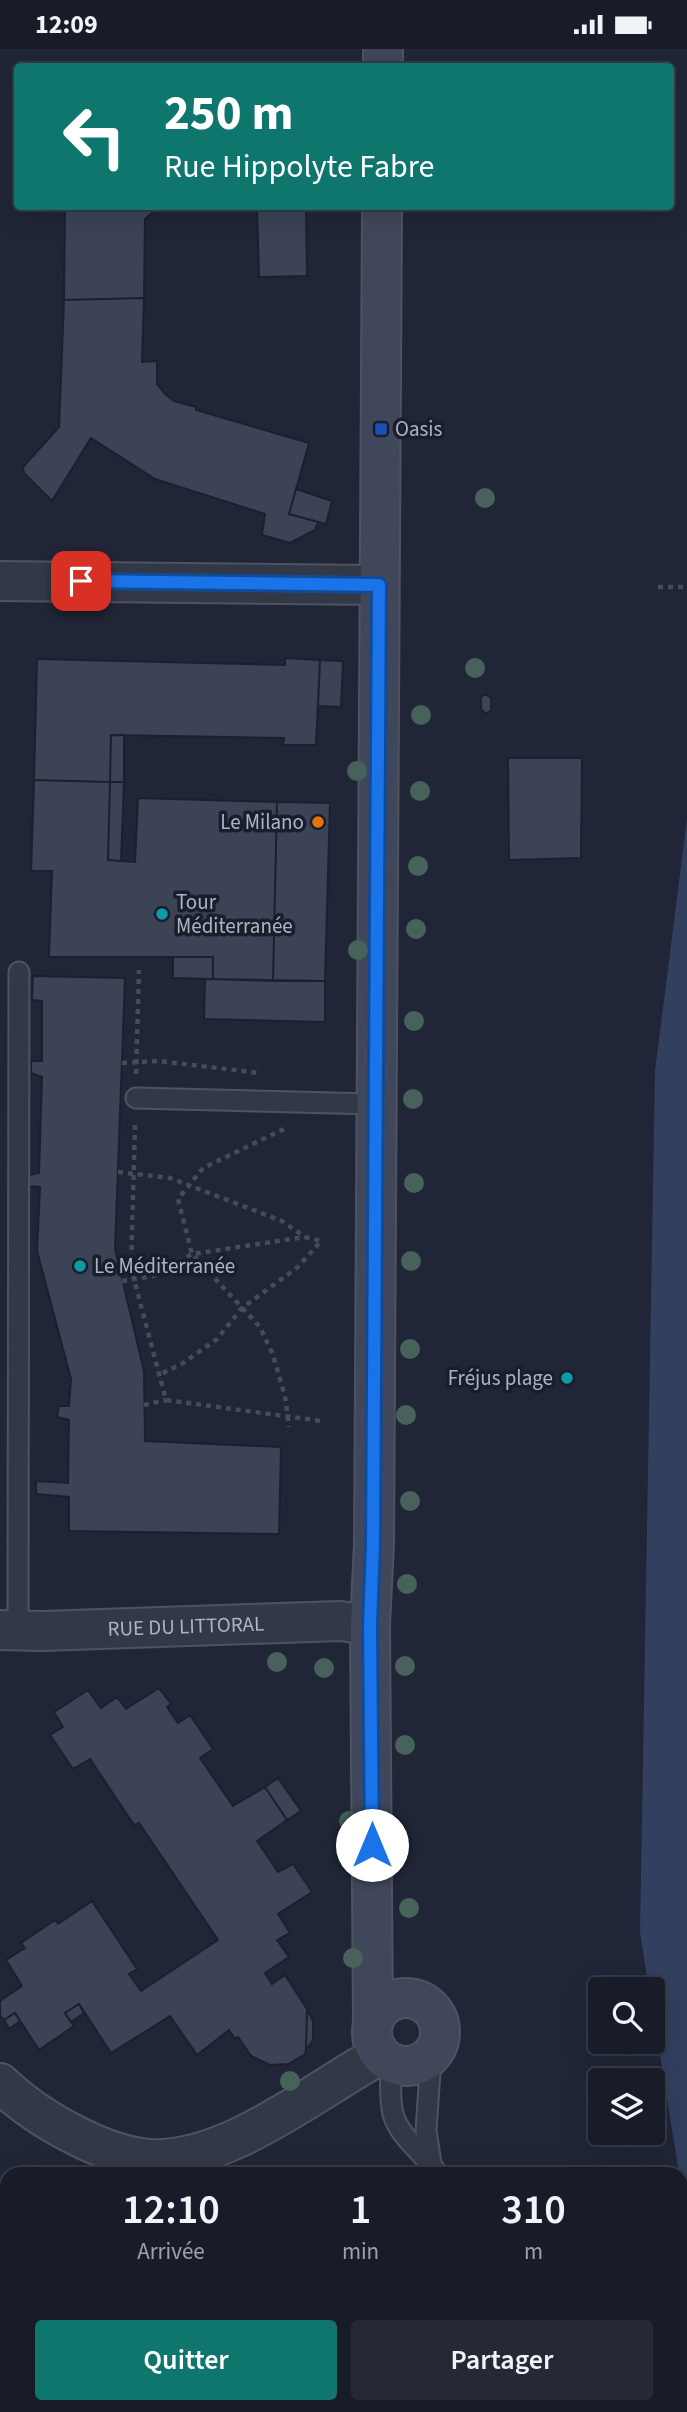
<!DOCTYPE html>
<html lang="fr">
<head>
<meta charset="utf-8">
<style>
  :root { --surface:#181c29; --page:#252935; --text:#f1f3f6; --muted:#9fa1a8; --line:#363a46; --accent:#0f766e }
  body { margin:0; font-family:"Source Sans 3",sans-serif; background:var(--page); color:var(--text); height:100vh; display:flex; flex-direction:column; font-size:26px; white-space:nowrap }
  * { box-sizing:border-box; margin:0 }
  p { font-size:23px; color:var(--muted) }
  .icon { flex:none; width:38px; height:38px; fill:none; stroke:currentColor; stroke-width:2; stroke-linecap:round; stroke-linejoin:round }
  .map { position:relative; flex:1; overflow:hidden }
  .drawer { position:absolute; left:0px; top:2118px; width:688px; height:247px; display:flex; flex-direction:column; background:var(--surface); border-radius:21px 21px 0 0; box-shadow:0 7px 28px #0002,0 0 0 2px var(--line) }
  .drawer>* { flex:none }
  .top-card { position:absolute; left:14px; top:14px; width:660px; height:147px; border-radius:7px; box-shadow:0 7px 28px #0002,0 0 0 2px var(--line); background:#0f766e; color:#fff; overflow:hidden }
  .tools { position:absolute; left:588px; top:1928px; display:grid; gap:14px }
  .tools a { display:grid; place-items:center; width:77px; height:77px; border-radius:7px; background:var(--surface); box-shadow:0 7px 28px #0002,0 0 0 2px var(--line); font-size:35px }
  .pin { position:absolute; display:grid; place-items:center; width:60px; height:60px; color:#fff; margin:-30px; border-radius:14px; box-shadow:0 4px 10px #0006 }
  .me { position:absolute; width:77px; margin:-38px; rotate:0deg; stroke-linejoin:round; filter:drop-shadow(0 0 5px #0008) }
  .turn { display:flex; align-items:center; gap:24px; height:147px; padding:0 35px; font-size:32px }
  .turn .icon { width:91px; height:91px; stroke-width:2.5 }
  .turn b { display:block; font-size:49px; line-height:60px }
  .eta { display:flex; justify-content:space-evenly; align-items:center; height:119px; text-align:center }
  .eta b { font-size:42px; font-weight:600; line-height:49px }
  .cta { display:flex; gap:14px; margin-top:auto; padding:14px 35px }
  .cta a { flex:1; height:80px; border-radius:7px; background:var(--accent); color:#fff; font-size:28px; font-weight:600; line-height:80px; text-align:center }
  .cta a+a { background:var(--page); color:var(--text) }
  .status { display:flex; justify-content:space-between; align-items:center; height:49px; padding:0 35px; background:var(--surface); direction:ltr }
  .status svg { height:19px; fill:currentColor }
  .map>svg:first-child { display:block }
  .water { fill:#333f5f }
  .building { fill:#3c4357; stroke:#1b202e; stroke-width:2 }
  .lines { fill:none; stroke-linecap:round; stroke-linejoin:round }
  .service-casing { stroke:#4e5362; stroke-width:23 }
  .pedestrian-casing { stroke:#4e5362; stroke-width:33 }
  .minor-casing { stroke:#4e5362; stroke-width:42 }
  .tertiary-casing { stroke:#4e5362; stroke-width:42 }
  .secondary-casing { stroke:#4e5362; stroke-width:42 }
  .path { stroke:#3f4f55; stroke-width:4.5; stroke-dasharray:5 5; stroke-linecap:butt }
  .service { stroke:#333847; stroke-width:19 }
  .pedestrian { stroke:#333847; stroke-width:30 }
  .minor { stroke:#333847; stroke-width:38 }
  .tertiary { stroke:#333847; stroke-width:38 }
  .secondary { stroke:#41475a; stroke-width:38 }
  .tree { fill:#46625b }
  .route-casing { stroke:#114b97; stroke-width:18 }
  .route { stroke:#1a73e8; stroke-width:12 }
  .transit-dot { fill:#1a4fb4; stroke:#191e2c; stroke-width:2.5 }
  .food-dot { fill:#e8710a; stroke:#191e2c; stroke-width:2.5 }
  .culture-dot { fill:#0f9aa8; stroke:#191e2c; stroke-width:2.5 }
  .labels { text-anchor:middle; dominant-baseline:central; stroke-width:7; stroke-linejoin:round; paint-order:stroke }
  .poi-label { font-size:21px; fill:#aeb3c4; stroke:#191e2c; text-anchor:start }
  .street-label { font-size:21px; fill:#aeb3c4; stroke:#191e2c }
</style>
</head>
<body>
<div class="status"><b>12:09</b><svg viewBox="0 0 49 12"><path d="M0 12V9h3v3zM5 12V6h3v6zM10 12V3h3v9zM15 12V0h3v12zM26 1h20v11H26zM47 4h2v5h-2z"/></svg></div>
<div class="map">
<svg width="687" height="2363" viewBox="0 0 687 2363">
  <rect width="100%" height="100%" fill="#202637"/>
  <path class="water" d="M 687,770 L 687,2144 L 682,2143 L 653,1962 L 653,1941 L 649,1941 L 640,1883 L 655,1022 Z
    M 295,2357 L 580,2357 L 578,2363 L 286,2363 Z"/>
  <path class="building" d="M 65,158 L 159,158 L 145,170 L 144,249 L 64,251 Z
    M 257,158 L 306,158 L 307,227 L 259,228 Z
    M 144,249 L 142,313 L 157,312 L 157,335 L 165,345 L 174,352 L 196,358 L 196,361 L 309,394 L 289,465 L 318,473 L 315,481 L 290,494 L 262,486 L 265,465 L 155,430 L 91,389 L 52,452 L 24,424 L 23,418 L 59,378 L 64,251 Z
    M 296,440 L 332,452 L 326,475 L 289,465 Z
    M 285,609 L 320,611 L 316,696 L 283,696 L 284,689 L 111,686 L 110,733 L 34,731 L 37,610 L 285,616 Z
    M 320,611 L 343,612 L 341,658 L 318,657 Z
    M 486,645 L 491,649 L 491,661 L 486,665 L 481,660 L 481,648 Z
    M 111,686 L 124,686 L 124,733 L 110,733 Z
    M 508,709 L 582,709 L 581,809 L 509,811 Z
    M 34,731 L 110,733 L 108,811 L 121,812 L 135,813 L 138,749 L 277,753 L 273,932 L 213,930 L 213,908 L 49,908 L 52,822 L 31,822 Z
    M 110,733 L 124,733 L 121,812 L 108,811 Z
    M 277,753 L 330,754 L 325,932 L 273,932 Z
    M 173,908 L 213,908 L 213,930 L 173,929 Z
    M 33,927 L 125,929 L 115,1200 L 144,1322 L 145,1392 L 281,1398 L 279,1485 L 69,1482 L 69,1448 L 36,1445 L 36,1432 L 68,1434 L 69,1371 L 57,1368 L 59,1357 L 69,1357 L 71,1330 L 37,1202 L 40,1138 L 28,1137 L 29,1126 L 39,1124 L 42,1028 L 31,1024 L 31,1012 L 42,1012 L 42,952 L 32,951 Z
    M 205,930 L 325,932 L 325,973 L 204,970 Z
    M 159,1639 L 171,1655 L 167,1658 L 178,1674 L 190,1666 L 213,1700 L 200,1709 L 233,1757 L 265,1738 L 287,1771 L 257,1792 L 278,1823 L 293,1815 L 312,1843 L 278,1865 L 290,1884 L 277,1891 L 289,1908 L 265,1924 L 272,1935 L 285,1926 L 307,1960 L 306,2001 L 304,2006 L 288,2015 L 270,2016 L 251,2007 L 238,1988 L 235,1990 L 229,1981 L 197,2006 L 170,1967 L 111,2004 L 79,1955 L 65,1964 L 74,1977 L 39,2001 L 15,1964 L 4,1971 L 0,1966 L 0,1952 L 22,1937 L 6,1911 L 25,1899 L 21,1894 L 55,1871 L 58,1875 L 92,1852 L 137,1920 L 129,1925 L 141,1942 L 218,1891 L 139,1774 L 134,1776 L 90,1710 L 73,1720 L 50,1686 L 63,1678 L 54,1663 L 88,1641 L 101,1659 L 117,1648 L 126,1660 Z
    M 278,1729 L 301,1762 L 287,1771 L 265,1738 Z
    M 79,1955 L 84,1964 L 71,1973 L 65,1964 Z
    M 307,1960 L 313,1972 L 313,1991 L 306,2001 Z
    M 15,1964 L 20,1972 L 9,1980 L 4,1971 Z
    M 681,2169 L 687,2170 L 687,2245 L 681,2243 Z
    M 0,2253 L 7,2263 L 7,2273 L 0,2278 Z
    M 7,2273 L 7,2357 L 71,2357 L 70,2363 L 2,2363 L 0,2360 L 0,2278 Z
    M 115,2357 L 229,2357 L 233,2363 L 114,2363 Z"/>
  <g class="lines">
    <defs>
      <path id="service" d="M 136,1049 L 376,1055
        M 18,1581 L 19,923
        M 391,2014 C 391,2031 389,2049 393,2065 C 400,2089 424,2104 437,2124
        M 431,2114 L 426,2082 L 431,2007"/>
      <path id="pedestrian" d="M 89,2363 L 91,2357"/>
      <g id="minor">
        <path d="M 0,532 L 379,536"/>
        <path id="s1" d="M 0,1581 L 42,1582 L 340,1572 L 370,1576"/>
      </g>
      <path id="tertiary" d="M 0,2034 C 23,2056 50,2074 79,2088 C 101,2099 125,2108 150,2110 C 222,2114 306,2049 366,2014 L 378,2002"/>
      <path id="secondary" d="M 383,18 L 383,0
        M372 1983a34 34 0 1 1 68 0a34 34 0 1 1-68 0Z
        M 373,1973 L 370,1576 L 374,1495 L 382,158"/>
    </defs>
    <use href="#service" class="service-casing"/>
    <use href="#pedestrian" class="pedestrian-casing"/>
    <use href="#minor" class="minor-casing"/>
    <use href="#tertiary" class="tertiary-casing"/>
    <use href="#secondary" class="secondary-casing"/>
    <path class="path" d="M 658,538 L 687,538
      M 122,1014 L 158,1012 L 260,1024
      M 136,1025 L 139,921
      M 135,1076 L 131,1219 L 166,1351 L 321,1372
      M 284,1080 L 203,1119 L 178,1150 L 192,1205 L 260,1278 L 273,1306 L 285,1347 L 289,1378
      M 118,1123 L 170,1129 L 282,1172 L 305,1188 L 321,1192 L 298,1218 L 242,1259 L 217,1290 L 183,1314 L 159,1326
      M 122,1232 L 153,1227 L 192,1205 L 305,1188
      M 144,1356 L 166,1351
      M 261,2363 L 270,2357"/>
    <use href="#service" class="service"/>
    <use href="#pedestrian" class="pedestrian"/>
    <use href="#minor" class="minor"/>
    <use href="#tertiary" class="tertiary"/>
    <use href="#secondary" class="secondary"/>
  </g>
  <g class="tree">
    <circle cx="485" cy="449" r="10"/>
    <circle cx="475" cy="619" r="10"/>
    <circle cx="421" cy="666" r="10"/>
    <circle cx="357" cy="722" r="10"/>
    <circle cx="420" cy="742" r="10"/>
    <circle cx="418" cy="817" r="10"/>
    <circle cx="416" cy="880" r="10"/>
    <circle cx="358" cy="901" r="10"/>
    <circle cx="414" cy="972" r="10"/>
    <circle cx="413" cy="1050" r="10"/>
    <circle cx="414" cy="1134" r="10"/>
    <circle cx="411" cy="1212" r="10"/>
    <circle cx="410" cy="1300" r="10"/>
    <circle cx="406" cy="1366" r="10"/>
    <circle cx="410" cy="1452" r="10"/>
    <circle cx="407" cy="1535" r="10"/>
    <circle cx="277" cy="1613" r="10"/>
    <circle cx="405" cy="1617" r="10"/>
    <circle cx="324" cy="1619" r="10"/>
    <circle cx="405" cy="1696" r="10"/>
    <circle cx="349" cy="1772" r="10"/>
    <circle cx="409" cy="1859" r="10"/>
    <circle cx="353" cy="1909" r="10"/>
    <circle cx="290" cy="2032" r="10"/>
  </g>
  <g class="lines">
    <defs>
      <path id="route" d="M 81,532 L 379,536 L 373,1495 L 370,1576 L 372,1796"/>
    </defs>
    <use href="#route" class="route-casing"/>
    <use href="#route" class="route"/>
  </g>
  <rect class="transit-dot" x="374" y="373" width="14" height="14" rx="3.5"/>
  <circle class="food-dot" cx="318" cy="773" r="7"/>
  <g class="culture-dot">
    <circle cx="162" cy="865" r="7"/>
    <circle cx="80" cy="1217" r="7"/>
    <circle cx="567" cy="1329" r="7"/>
  </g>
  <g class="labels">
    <g class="poi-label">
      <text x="395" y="380">Oasis</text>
      <text x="304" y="773" text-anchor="end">Le Milano</text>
      <text x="176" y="853">Tour<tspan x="176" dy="24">Méditerranée</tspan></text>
      <text x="94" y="1217">Le Méditerranée</text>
      <text x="553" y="1329" text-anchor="end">Fréjus plage</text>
    </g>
    <g class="street-label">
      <text stroke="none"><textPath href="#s1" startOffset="186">RUE DU LITTORAL</textPath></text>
    </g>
  </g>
</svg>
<div class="tools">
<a><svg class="icon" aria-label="search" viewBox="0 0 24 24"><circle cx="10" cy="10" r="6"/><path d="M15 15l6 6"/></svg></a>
<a><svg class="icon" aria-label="layers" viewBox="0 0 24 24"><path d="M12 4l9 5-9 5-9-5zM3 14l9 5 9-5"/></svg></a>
</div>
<div class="pin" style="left:81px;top:532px;background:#d93025"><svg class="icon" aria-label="arrive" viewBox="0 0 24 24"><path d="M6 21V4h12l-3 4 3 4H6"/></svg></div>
<svg class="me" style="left:372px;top:1796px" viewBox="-20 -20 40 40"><circle r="19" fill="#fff"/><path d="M0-13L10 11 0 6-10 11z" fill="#1a73e8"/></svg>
<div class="top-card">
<div class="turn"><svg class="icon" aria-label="left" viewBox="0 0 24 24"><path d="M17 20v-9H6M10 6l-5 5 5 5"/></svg><div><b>250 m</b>Rue Hippolyte Fabre</div></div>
</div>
<section class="drawer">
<div class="eta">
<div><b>12:10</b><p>Arrivée</p></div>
<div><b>1</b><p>min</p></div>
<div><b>310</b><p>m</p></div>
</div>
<div class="cta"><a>Quitter</a><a>Partager</a></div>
</section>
</div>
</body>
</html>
